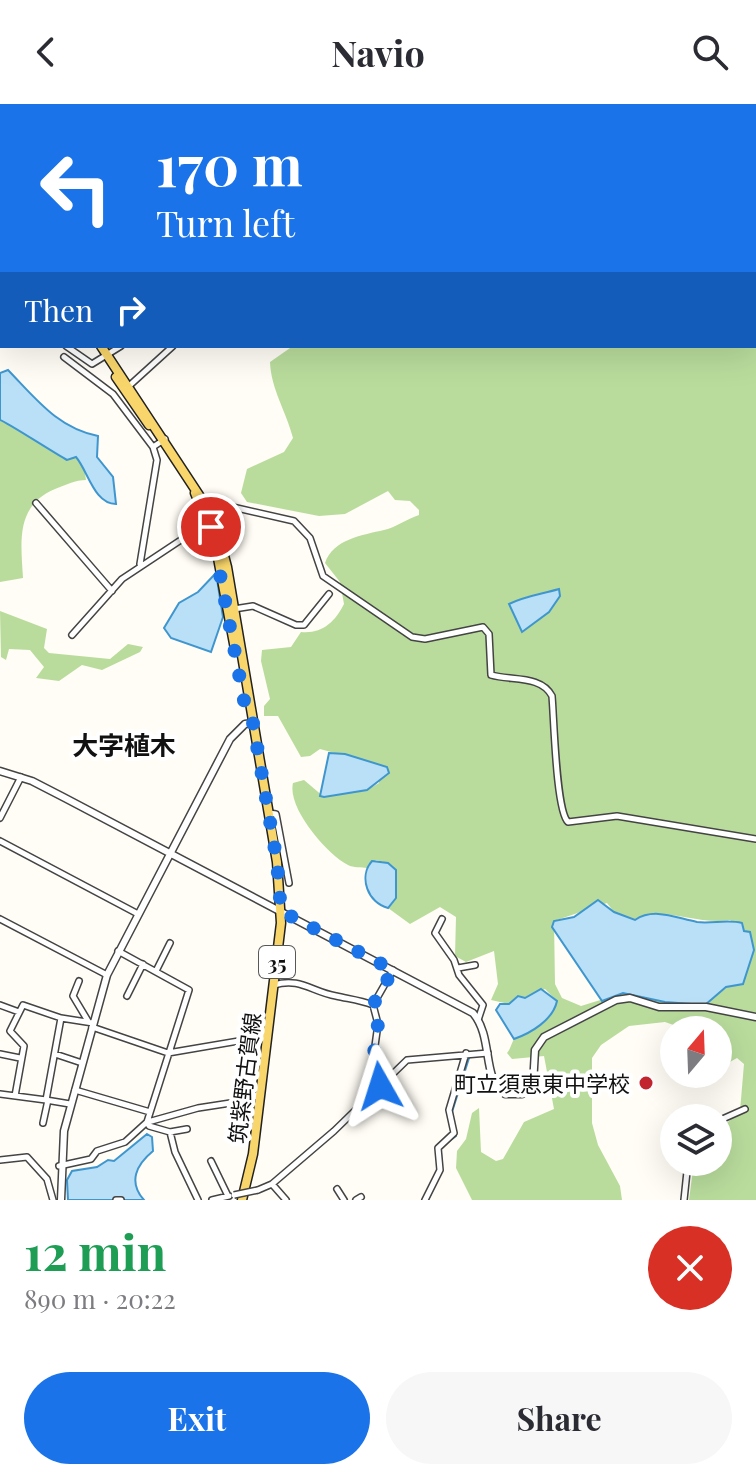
<!DOCTYPE html>
<html lang="en">
<head>
<meta charset="utf-8">
<style>
  :root { --surface:#fff; --page:#f7f7f7; --text:#2b2b33; --muted:#7c7c81; --accent:#1a73e8 }
  body { margin:0; font-family:"Playfair Display","Noto Sans JP",serif; background:var(--page); color:var(--text); height:100vh; display:flex; flex-direction:column; font-size:30px; white-space:nowrap }
  * { box-sizing:border-box; margin:0 }
  p { font-size:26px; color:var(--muted) }
  .icon { flex:none; width:44px; height:44px; fill:none; stroke:currentColor; stroke-width:2; stroke-linecap:round; stroke-linejoin:round }
  .map { position:relative; height:1096px; overflow:hidden }
  .details { display:flex; flex-direction:column; background:var(--surface); flex:1 }
  .details>* { flex:none }
  .hud { position:absolute; left:0px; top:0px; width:756px; height:244px; box-shadow:0 8px 32px #0002; background:#1a73e8; color:#fff; overflow:hidden }
  .needle { width:52px; rotate:19deg }
  .fabs { position:absolute; left:660px; top:912px; display:grid; gap:16px }
  .fabs a { display:grid; place-items:center; width:72px; height:72px; border-radius:50%; background:var(--surface); box-shadow:0 8px 32px #0002; font-size:40px }
  .pin { position:absolute; display:grid; place-items:center; width:68px; height:68px; color:#fff; margin:-34px; border:4px solid #fff; border-radius:50%; box-shadow:0 2px 8px #0007 }
  .me { position:absolute; width:88px; margin:-44px; rotate:354deg; stroke-linejoin:round; filter:drop-shadow(0 0 6px #0008) }
  .turn { display:flex; align-items:center; gap:28px; height:168px; padding:0 24px; font-size:36px }
  .turn .icon { width:104px; height:104px; stroke-width:2.5 }
  .turn b { display:block; font-size:56px; line-height:68px }
  .then { display:flex; align-items:center; height:76px; padding:0 24px; background:#0003; gap:16px; font-size:30px }
  .round { display:grid; place-items:center; flex:none; width:84px; height:84px; border-radius:42px; background:var(--page) }
  .headline { display:flex; align-items:center; justify-content:space-between; height:136px; padding:0 24px }
  h1 { font-size:48px; font-weight:700; line-height:60px; color:#1e9e55 }
  .primary-button { display:flex; gap:16px; margin-top:auto; padding:16px 24px }
  .primary-button a { flex:1; height:92px; border-radius:48px; background:var(--accent); color:#fff; font-size:32px; font-weight:700; line-height:92px; text-align:center }
  .primary-button a+a { background:var(--page); color:var(--text) }
  header { display:flex; justify-content:space-between; align-items:center; height:104px; padding:0 24px; background:var(--surface); font-size:36px; font-weight:700 }
  .map>svg:first-child { display:block }
  .forest { fill:#b9dc9c; fill-rule:evenodd }
  .water { fill:#b9e0f7; stroke:#3f96cf; stroke-width:2 }
  .lines { fill:none; stroke-linecap:round; stroke-linejoin:round }
  .stream { stroke:#3f96cf; stroke-width:2 }
  .minor-casing { stroke:#444; stroke-width:8 }
  .tertiary-casing { stroke:#444; stroke-width:9 }
  .primary-casing { stroke:#222; stroke-width:11 }
  .minor { stroke:#fff; stroke-width:5 }
  .tertiary { stroke:#fff; stroke-width:6 }
  .primary { stroke:#f9d66b; stroke-width:8 }
  .minor-bridge-casing { stroke:#444; stroke-width:8; stroke-linecap:butt }
  .minor-bridge { stroke:#fff; stroke-width:5 }
  .route { stroke:#1a73e8; stroke-width:14; stroke-dasharray:0 25.2 }
  .poi-dot { fill:#c4262e; stroke:#fff; stroke-width:3 }
  .labels { text-anchor:middle; dominant-baseline:central; stroke-width:8; stroke-linejoin:round; paint-order:stroke }
  .shield { fill:#fff; stroke:#585858; stroke-width:2 }
  .shield-label { font-size:20px; font-weight:bold; fill:#111 }
  .street-label { font-size:22px; fill:#111; stroke:#fff }
  .poi-label { font-size:22px; fill:#111; stroke:#fff; text-anchor:end }
  .quarter-label { font-size:26px; font-weight:bold; fill:#111; stroke:#fff }
</style>
</head>
<body>
<header><svg class="icon" aria-label="back" viewBox="0 0 24 24"><path d="M15 5l-7 7 7 7"/></svg>Navio<svg class="icon" aria-label="search" viewBox="0 0 24 24"><circle cx="10" cy="10" r="6"/><path d="M15 15l6 6"/></svg></header>
<div class="map">
<svg width="756" height="1096" viewBox="0 0 756 1096">
  <rect width="100%" height="100%" fill="#fffdf5"/>
  <path class="forest" d="M 97,0 L 756,0 L 756,1096 L 689,1096 L 694,1058 L 718,1058 L 718,1027 L 740,1007 L 744,960 L 737,954 L 721,963 L 718,959 L 718,926 L 688,926 L 665,918 L 629,922 L 601,941 L 592,954 L 592,1019 L 598,1041 L 620,1082 L 622,1096 L 472,1096 L 456,1064 L 457,1047 L 466,1035 L 472,1009 L 479,1004 L 481,1048 L 496,1057 L 503,1055 L 524,1018 L 554,1005 L 544,952 L 512,955 L 507,949 C 510,946 511,941 513,937 C 522,924 553,920 557,897 L 545,885 L 525,894 L 518,892 L 509,900 L 491,896 L 498,880 L 494,847 L 466,858 L 455,852 L 456,813 L 440,803 L 410,820 L 388,804 L 393,799 L 396,766 L 388,759 L 376,756 L 367,764 C 362,763 353,764 348,761 C 327,750 287,704 293,679 L 304,676 L 324,693 L 367,686 L 379,679 L 379,661 L 320,645 L 310,652 L 301,653 L 278,612 L 264,612 L 264,602 L 270,595 L 261,557 L 262,546 L 291,543 L 301,528 C 322,530 335,518 344,500 L 340,478 L 325,459 C 333,435 363,431 384,426 C 394,424 407,415 419,411 L 419,406 L 410,397 L 395,396 L 388,387 L 345,410 L 319,412 L 247,398 L 241,389 L 247,365 L 284,348 L 293,334 C 286,307 271,285 270,258 L 293,242 L 754,242 L 754,2 ZM 607,799 L 614,808 L 635,816 C 658,800 699,822 730,816 L 743,827 L 754,846 L 747,868 L 704,901 L 665,898 L 623,889 L 581,902 L 562,894 L 555,880 L 554,817 Z
    M 0,316 C 5,317 54,349 67,356 L 75,353 L 84,363 L 86,376 C 76,376 65,381 55,385 C 15,402 21,438 23,474 L 0,478 Z
    M 0,507 L 47,525 L 44,544 L 49,549 L 110,555 L 128,540 L 143,543 L 140,548 L 102,566 L 82,561 L 59,577 L 36,574 L 44,563 L 30,546 L 9,545 L 6,556 L 1,553 Z"/>
  <path class="water" d="M 8,266 C 37,296 58,324 98,332 L 97,353 L 113,373 L 116,400 C 94,400 88,367 76,353 L 67,356 C 54,349 5,317 0,316 L 0,269 Z
    M 216,469 L 223,513 L 211,548 L 171,534 L 164,524 L 179,499 L 198,488 Z
    M 559,485 L 560,492 L 549,508 L 522,528 L 509,500 C 525,492 542,490 559,485 Z
    M 329,649 L 345,650 L 387,663 L 389,669 L 367,686 L 324,693 L 320,692 Z
    M 372,757 L 388,759 L 396,766 L 396,794 L 388,804 C 368,799 358,773 372,757 Z
    M 598,796 L 614,808 L 635,816 C 654,803 676,814 697,818 C 712,820 727,815 742,819 L 744,827 L 750,828 L 754,846 L 743,880 L 726,883 L 705,901 L 665,898 L 623,889 L 602,897 L 552,823 L 554,817 L 574,813 Z
    M 541,885 L 557,897 C 553,916 531,929 514,935 L 496,906 L 500,900 L 509,900 L 518,892 L 525,894 Z
    M 147,1030 L 152,1033 L 153,1047 C 136,1061 128,1078 144,1096 L 68,1096 L 67,1076 L 72,1067 L 97,1063 L 108,1056 L 114,1057 Z"/>
  <g class="lines">
    <path class="stream" d="M 445,1040 L 456,1032 L 452,1008 L 469,954
      M 441,1049 L 442,1066
      M 428,1096 L 438,1075"/>
    <defs>
      <path id="minor" d="M 0,71 L 2,71
        M 66,242 L 92,260 L 121,242
        M 64,253 L 113,290 L 153,343
        M 129,282 L 173,242
        M 36,399 L 112,487
        M 203,402 L 215,399 L 294,417 L 310,434 L 323,472 L 412,533 L 425,535 L 483,523 L 489,530 L 491,571 C 512,577 541,571 552,592 C 554,614 556,707 568,718 L 617,712 L 756,735
        M 140,460 L 157,356 L 153,343 L 165,335
        M 234,505 L 253,502 L 296,521 L 304,521 L 329,490
        M 72,531 L 122,475 L 208,418
        M 269,709 L 276,710 L 289,779
        M 0,714 L 21,673
        M 0,737 L 138,810
        M 0,815 L 107,871
        M 442,815 L 435,829 L 454,856 L 459,871 L 483,901 L 478,916
        M 458,864 L 475,861
        M 156,867 L 170,839
        M 79,877 L 73,892 L 88,917
        M 274,881 C 300,873 312,888 336,892 C 349,895 360,896 373,901 L 393,866
        M 127,892 L 143,860
        M 0,901 L 19,908
        M 373,901 L 378,920 L 374,949 L 379,982
        M 92,923 L 168,949 L 268,932
        M 0,950 L 20,954
        M 55,950 L 82,959
        M 75,986 L 150,1008
        M 0,990 L 46,996 L 61,914 L 93,919
        M 15,992 L 24,942 L 10,927 L 23,901 L 61,914
        M 46,996 L 70,1000
        M 718,1017 L 745,1005
        M 147,1018 L 149,1022 L 170,1028 L 187,1025
        M 148,1018 L 198,1004 L 250,996 L 261,988
        M 43,1019 L 48,996
        M 170,1028 L 175,1048 L 198,1096
        M 0,1056 L 27,1053 L 47,1075 L 53,1096
        M 211,1057 L 228,1092
        M 59,1062 L 91,1055 L 97,1047 L 125,1038 L 147,1018 L 189,886 L 118,847
        M 272,1080 L 286,1096
        M 337,1085 L 344,1096
        M 258,1086 L 272,1080 L 334,1027 L 407,956 L 488,949
        M 116,1096 L 121,1096
        M 212,1096 L 229,1092
        M 356,1096 L 361,1093
        M 425,1096 L 440,1066 L 438,1044 L 454,1029 L 449,1006 L 466,949
        M 684,1096 L 688,1058"/>
      <path id="tertiary" d="M 0,667 L 32,677 L 65,694 L 473,909 C 494,934 481,974 505,990 L 522,990 L 533,981 L 535,946 L 544,933 L 616,896 L 630,894 L 659,903 L 706,903 L 756,913
        M 61,1096 L 64,1027 L 107,871 L 230,635 L 245,620 L 253,619"/>
      <path id="primary" d="M 0,92 L 2,95
        M 0,104 L 2,107
        M 101,242 L 214,414 L 227,463 L 277,758 L 281,819 L 253,1050 L 242,1096
        M 116,273 L 149,321
        M 195,389 L 215,438 L 235,545"/>
    </defs>
    <use href="#minor" class="minor-casing"/>
    <use href="#tertiary" class="tertiary-casing"/>
    <use href="#primary" class="primary-casing"/>
    <use href="#minor" class="minor"/>
    <use href="#tertiary" class="tertiary"/>
    <use href="#primary" class="primary"/>
    <defs>
      <path id="minor-bridge" d="M 234,1091 L 258,1086"/>
    </defs>
    <use href="#minor-bridge" class="minor-bridge-casing"/>
    <use href="#minor-bridge" class="minor-bridge"/>
  </g>
  <g class="lines">
    <path class="route" d="M 211,423 L 246,607 L 253,619 L 277,758 L 281,807 L 393,866 L 373,901 L 378,920 L 374,949 L 380,982"/>
  </g>
  <circle class="poi-dot" cx="646" cy="979" r="8"/>
  <g class="labels">
    <rect class="shield" x="259" y="842" width="36" height="32" rx="6"/>
    <g class="shield-label">
      <text x="277" y="858">35</text>
    </g>
    <g class="street-label">
      <text transform="translate(244 974) rotate(-83)">筑紫野古賀線</text>
    </g>
    <g class="poi-label">
      <text x="630" y="979">町立須恵東中学校</text>
    </g>
    <g class="quarter-label">
      <text x="124" y="640">大字植木</text>
    </g>
  </g>
</svg>
<div class="fabs">
<a><svg class="needle" viewBox="-14 -14 28 28"><path d="M0-13l5 13h-10z" fill="#e53935"/><path d="M0 13l5-13h-10z" fill="#7c7c81"/></svg></a>
<a><svg class="icon" aria-label="layers" viewBox="0 0 24 24"><path d="M12 4l9 5-9 5-9-5zM3 14l9 5 9-5"/></svg></a>
</div>
<div class="pin" style="left:211px;top:423px;background:#d93025"><svg class="icon" aria-label="arrive" viewBox="0 0 24 24"><path d="M6 21V4h12l-3 4 3 4H6"/></svg></div>
<svg class="me" style="left:380px;top:982px" viewBox="-20 -20 40 40"><path d="M0-17L14 15 0 8-14 15z" fill="#1a73e8" stroke="#fff" stroke-width="4"/></svg>
<div class="hud">
<div class="turn"><svg class="icon" aria-label="left" viewBox="0 0 24 24"><path d="M17 20v-9H6M10 6l-5 5 5 5"/></svg><div><b>170 m</b>Turn left</div></div>
<div class="then">Then<svg class="icon" aria-label="right" viewBox="0 0 24 24"><path d="M7 20v-9h11M14 6l5 5-5 5"/></svg></div>
</div>
</div>
<section class="details">
<div class="headline"><div><h1>12 min</h1><p>890 m · 20:22</p></div><a class="round" style="background:#d93025;color:#fff"><svg class="icon" aria-label="close" viewBox="0 0 24 24"><path d="M6 6l12 12M18 6L6 18"/></svg></a></div>
<div class="primary-button"><a>Exit</a><a>Share</a></div>
</section>
</body>
</html>
